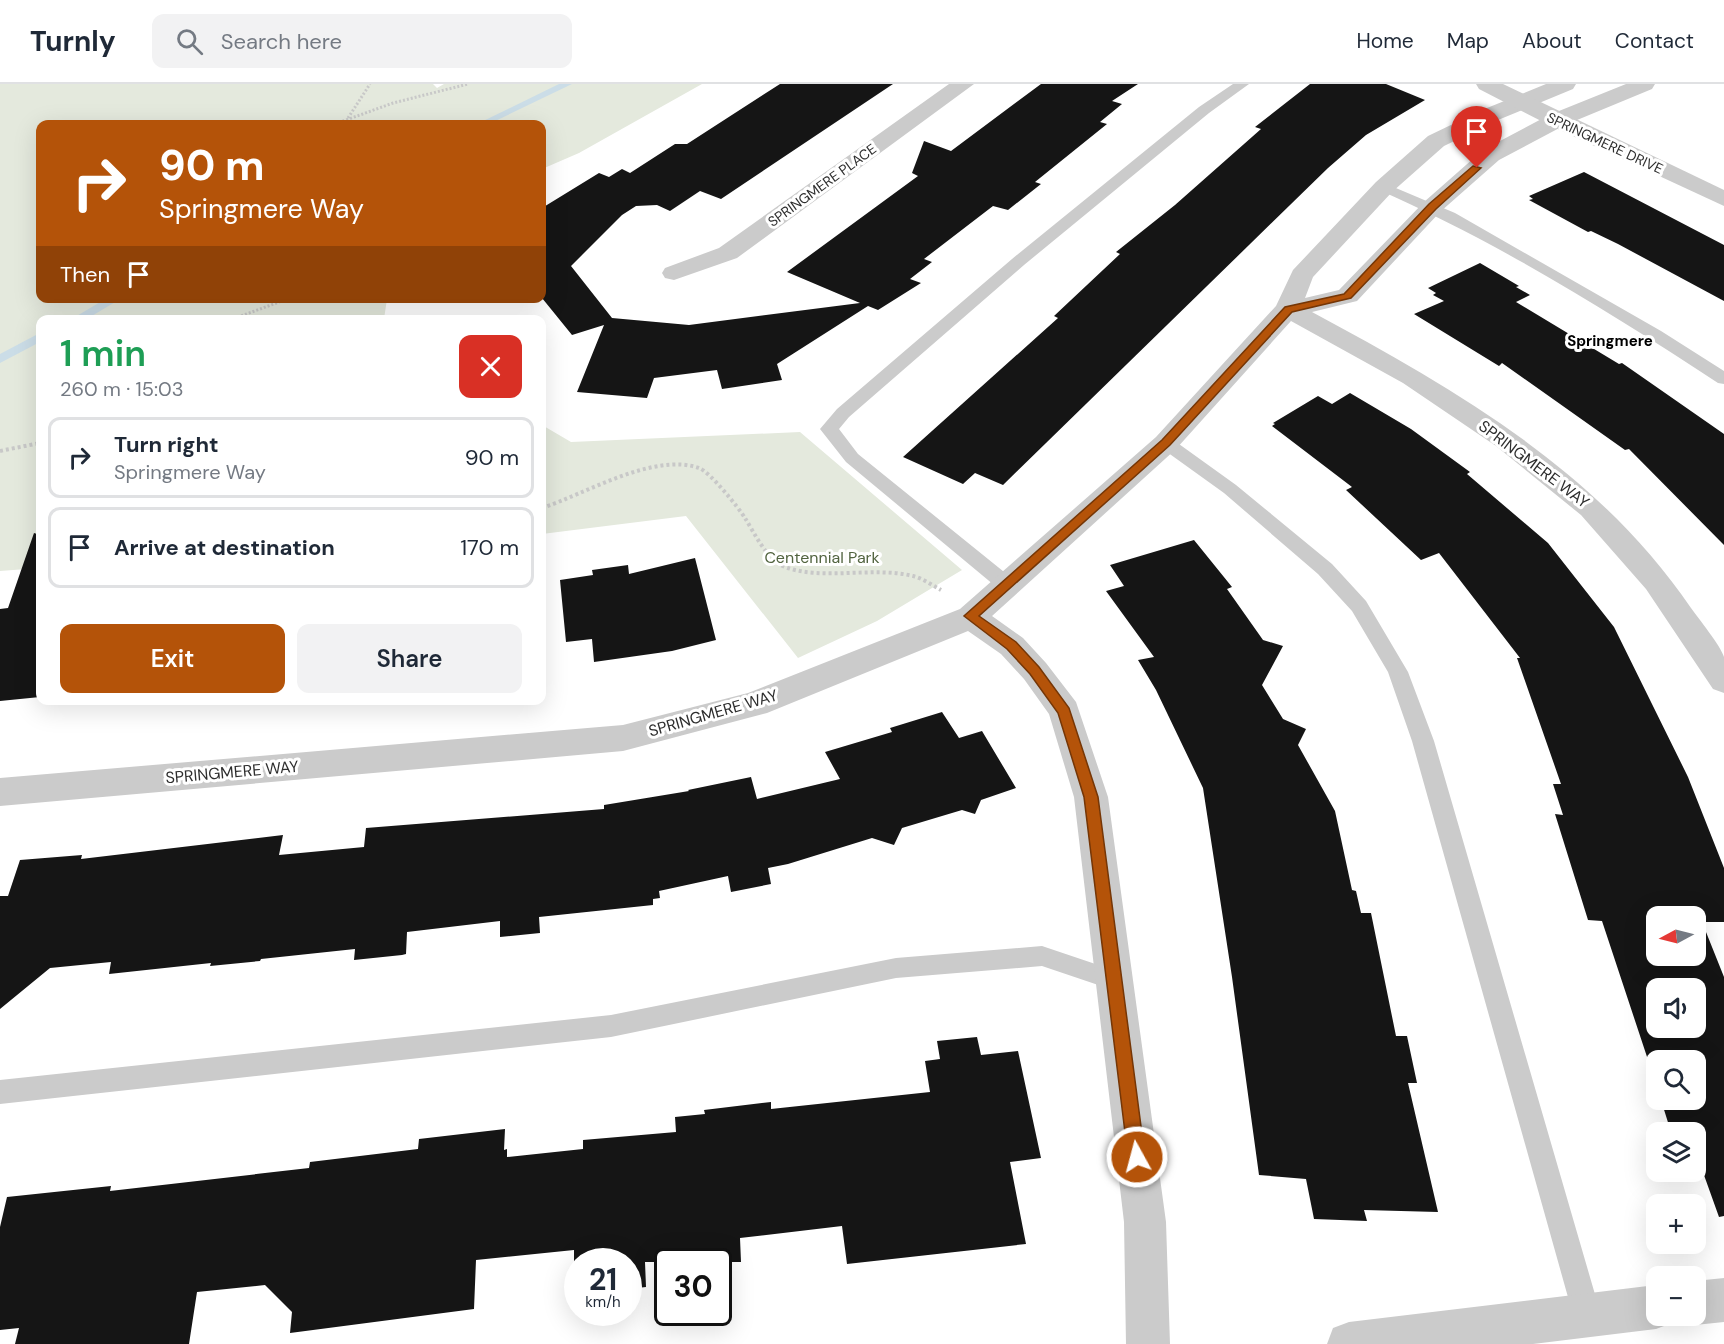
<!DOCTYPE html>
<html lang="en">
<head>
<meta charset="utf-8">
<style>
  :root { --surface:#fff; --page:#f2f2f3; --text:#1f2937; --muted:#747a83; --line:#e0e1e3; --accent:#b45309 }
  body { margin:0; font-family:"DM Sans",sans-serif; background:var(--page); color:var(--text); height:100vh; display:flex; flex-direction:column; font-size:22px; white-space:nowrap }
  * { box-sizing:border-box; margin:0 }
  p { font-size:20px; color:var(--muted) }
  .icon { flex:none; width:33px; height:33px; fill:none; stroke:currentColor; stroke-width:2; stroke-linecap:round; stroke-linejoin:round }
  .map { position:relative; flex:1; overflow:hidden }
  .drawer { position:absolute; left:36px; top:231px; width:510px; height:390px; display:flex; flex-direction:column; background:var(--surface); border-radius:12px; box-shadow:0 6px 24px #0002 }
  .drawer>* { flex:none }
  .hud { position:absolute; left:36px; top:36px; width:510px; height:183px; border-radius:12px; box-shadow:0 6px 24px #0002; background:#b45309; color:#fff; overflow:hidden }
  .needle { width:39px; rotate:263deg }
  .buttons { position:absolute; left:1646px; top:822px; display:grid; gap:12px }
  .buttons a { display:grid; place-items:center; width:60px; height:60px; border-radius:12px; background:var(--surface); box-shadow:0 6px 24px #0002; font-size:30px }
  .speed { position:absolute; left:564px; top:1164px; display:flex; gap:12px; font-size:30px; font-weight:700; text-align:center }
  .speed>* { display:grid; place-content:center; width:78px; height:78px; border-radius:50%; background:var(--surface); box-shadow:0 6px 24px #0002; line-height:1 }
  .speed small { font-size:15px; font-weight:400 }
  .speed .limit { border:3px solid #111; border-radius:9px; background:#fff; color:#111 }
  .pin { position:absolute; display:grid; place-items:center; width:51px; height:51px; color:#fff; margin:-62px -26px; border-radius:50% 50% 50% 0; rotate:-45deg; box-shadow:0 0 6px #0007 }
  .pin .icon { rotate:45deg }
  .me { position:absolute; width:66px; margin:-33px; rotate:353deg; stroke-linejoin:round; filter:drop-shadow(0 0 4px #0008) }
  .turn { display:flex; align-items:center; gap:21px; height:126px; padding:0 24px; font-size:27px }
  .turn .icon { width:78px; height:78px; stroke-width:2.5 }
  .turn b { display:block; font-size:42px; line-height:51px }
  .then { display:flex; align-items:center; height:57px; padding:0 24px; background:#0003; gap:12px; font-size:22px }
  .round { display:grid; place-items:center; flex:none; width:63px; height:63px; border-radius:12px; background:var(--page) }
  .headline { display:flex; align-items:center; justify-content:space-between; height:102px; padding:0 24px }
  h1 { font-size:36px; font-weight:600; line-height:45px; color:#1e9e55 }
  .action { display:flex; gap:12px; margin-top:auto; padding:12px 24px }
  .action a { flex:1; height:69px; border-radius:12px; background:var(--accent); color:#fff; font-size:24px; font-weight:600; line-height:69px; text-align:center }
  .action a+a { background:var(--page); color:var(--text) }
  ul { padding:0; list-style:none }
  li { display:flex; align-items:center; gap:18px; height:81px; margin:0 12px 9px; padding:0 12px; border:3px solid var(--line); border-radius:12px }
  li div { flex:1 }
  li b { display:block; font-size:22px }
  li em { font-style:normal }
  header { display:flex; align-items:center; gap:36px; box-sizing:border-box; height:84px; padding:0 30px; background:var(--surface); border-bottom:2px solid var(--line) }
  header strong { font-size:28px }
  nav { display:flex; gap:33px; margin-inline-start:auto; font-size:21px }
  .search { width:420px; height:54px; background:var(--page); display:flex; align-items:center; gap:15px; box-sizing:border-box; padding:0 21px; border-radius:12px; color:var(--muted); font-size:22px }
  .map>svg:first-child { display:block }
  .green { fill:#e4e9dd }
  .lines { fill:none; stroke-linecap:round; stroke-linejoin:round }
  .stream { fill:#cbdde7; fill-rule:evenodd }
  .building { fill:#151515; fill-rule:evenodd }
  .path-far1 { stroke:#c8c8c8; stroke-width:3; stroke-dasharray:2 2; stroke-linecap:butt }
  .path { stroke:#c8c8c8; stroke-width:4; stroke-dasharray:3 3; stroke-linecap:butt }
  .service { fill:#cbcbcb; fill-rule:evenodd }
  .minor { fill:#cbcbcb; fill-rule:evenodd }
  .tertiary { fill:#cbcbcb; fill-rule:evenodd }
  .route { fill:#b45309; stroke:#753606; stroke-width:1.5 }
  .labels { text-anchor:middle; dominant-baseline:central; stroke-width:6; stroke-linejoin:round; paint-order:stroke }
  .far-street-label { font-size:14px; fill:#2e2e2e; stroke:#fff }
  .far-neighbourhood-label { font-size:15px; font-weight:bold; fill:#000; stroke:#fff }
  .street-label { font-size:16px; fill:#2e2e2e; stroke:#fff }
  .park-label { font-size:16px; fill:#526440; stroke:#fff }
</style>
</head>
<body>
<header>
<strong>Turnly</strong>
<div class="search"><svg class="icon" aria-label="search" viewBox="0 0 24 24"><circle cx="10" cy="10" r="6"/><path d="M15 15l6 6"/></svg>Search here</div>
<nav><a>Home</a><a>Map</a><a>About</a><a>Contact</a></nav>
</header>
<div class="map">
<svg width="1724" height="1260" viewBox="0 0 1724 1260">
  <rect width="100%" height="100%" fill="#fff"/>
  <path class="green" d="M 0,0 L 433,0 L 437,4 L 444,0 L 702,0 L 579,69 L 542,85 L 542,40 L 40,40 L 40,214 L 387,215 L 384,235 L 40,236 L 40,484 L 0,487 Z
    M 542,341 L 571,358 L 800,348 L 962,486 L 877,537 L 798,574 L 686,432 L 542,450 Z"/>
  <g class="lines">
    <path class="stream" d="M 559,0 L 572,0 L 489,40 L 477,40 Z
      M 107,214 L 122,214 L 85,236 L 70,236 Z
      M 36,251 L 40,251 L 40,258 L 0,279 L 0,270 Z"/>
  </g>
  <path class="building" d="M 780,0 L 893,0 L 721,115 L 700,107 L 670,127 L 657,121 L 636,122 L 622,131 L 571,182 L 612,234 L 689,241 L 860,219 L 787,188 L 918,92 L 912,89 L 924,57 L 951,67 L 1041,0 L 1138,0 L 1112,17 L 1122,20 L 1100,38 L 1107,40 L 1035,98 L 1041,100 L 1008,126 L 993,122 L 924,175 L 932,178 L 910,195 L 921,199 L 878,226 L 868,222 L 777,280 L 782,296 L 722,305 L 717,286 L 654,294 L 647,314 L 577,308 L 604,241 L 572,251 L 542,214 L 542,124 L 599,89 L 609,93 L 622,85 L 630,89 L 675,60 L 687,60 Z
    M 1310,0 L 1386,0 L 1425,16 L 1366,51 L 1328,84 L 1003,401 L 975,389 L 963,400 L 903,373 L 1058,234 L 1054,232 L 1120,170 L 1116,168 L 1175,121 L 1261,45 L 1255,43 Z
    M 1584,88 L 1724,161 L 1724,217 L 1618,160 L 1591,147 L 1588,148 L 1529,116 L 1533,115 L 1529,112 Z
    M 1480,179 L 1519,202 L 1516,203 L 1530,211 L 1516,218 L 1619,280 L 1622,279 L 1724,350 L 1724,461 L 1629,365 L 1625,366 L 1502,279 L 1499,282 L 1414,230 L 1444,217 L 1433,211 L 1436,209 L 1428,204 Z
    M 1350,309 L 1411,345 L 1470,388 L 1467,390 L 1548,459 L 1614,543 L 1688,693 L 1724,784 L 1724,838 L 1702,838 L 1724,893 L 1724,1132 L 1719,1133 L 1695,1066 L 1695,1048 L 1671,1048 L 1661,1016 L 1695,1016 L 1695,976 L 1656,976 L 1656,1000 L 1602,837 L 1588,836 L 1555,730 L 1563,731 L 1553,700 L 1561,700 L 1517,574 L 1520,574 L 1439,469 L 1421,476 L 1346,406 L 1352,403 L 1272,342 L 1275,340 L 1273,339 L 1318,312 L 1332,320 ZM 1656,832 L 1695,832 L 1695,872 L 1656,872 ZM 1656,904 L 1695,904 L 1695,944 L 1656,944 Z
    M 34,449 L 40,451 L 40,613 L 0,617 L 0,525 L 8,524 Z
    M 1194,456 L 1232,503 L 1227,505 L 1263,556 L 1283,562 L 1262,601 L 1283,635 L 1306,645 L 1298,661 L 1335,727 L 1352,806 L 1356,807 L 1361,829 L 1371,829 L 1396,952 L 1407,952 L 1417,999 L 1408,999 L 1438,1128 L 1364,1126 L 1367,1137 L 1314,1135 L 1306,1095 L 1259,1091 L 1232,893 L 1203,704 L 1156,606 L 1138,576 L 1154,573 L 1106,507 L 1124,502 L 1110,481 Z
    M 695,474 L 716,556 L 672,567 L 594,578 L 592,555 L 566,558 L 560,496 L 593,491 L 592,486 L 628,481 L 629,490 Z
    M 942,628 L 959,654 L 982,647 L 1016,704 L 981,716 L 975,730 L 962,726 L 902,744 L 894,761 L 872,754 L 788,780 L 768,784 L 771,800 L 731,808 L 728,792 L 659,807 L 660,814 L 653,815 L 653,821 L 539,833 L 540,849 L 500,853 L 500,837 L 407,848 L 406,870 L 402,871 L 354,876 L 355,865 L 261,875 L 260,877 L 210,882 L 211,879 L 109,890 L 111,878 L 50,884 L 0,925 L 0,812 L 8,812 L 20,776 L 82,771 L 81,775 L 283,751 L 279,771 L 364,763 L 366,744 L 604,725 L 604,721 L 689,707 L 688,706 L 751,693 L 757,715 L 840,695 L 825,668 L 892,648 L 890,644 Z
    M 977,953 L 981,971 L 1018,967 L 1041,1074 L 1010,1078 L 1026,1160 L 847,1180 L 842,1142 L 740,1154 L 741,1178 L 645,1178 L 646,1203 L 628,1205 L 628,1178 L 578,1178 L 578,1211 L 574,1211 L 574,1166 L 476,1176 L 474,1225 L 290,1249 L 292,1228 L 265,1201 L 197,1208 L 189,1260 L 15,1260 L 19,1244 L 0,1246 L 0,1143 L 7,1113 L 111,1102 L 110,1107 L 309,1084 L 310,1078 L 418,1065 L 419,1055 L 505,1045 L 504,1066 L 507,1065 L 507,1073 L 583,1065 L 583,1056 L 676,1048 L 675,1033 L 705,1030 L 704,1026 L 771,1018 L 771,1025 L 930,1008 L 925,977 L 940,975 L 937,957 Z"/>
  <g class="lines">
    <path class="path-far1" d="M 348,34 L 370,0
      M 335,40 L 393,19 L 468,0
      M 230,236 L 290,214"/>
    <path class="path" d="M 0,367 L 40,359
      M 542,424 C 585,410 654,368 699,384 C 709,387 739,424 745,434 C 755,450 767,476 785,483 C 823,497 872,482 913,492 C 922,494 932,501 941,506"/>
    <path class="service" d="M 1233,0 L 1249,0 L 1209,29 L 1024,181 L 849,333 L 839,345 L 858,370 L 1014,496 L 1017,501 L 1014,506 L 1007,508 L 1000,506 L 846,378 L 820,345 L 837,325 L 1012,175 L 1199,23 Z
      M 1384,99 L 1455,129 L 1661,247 L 1724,287 L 1724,300 L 1718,299 C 1610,228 1497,158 1379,106 L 1377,103 Z
      M 1166,353 L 1172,355 L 1236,401 L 1332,480 L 1366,517 L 1408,588 L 1434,657 L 1601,1231 L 1597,1241 L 1587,1245 L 1577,1241 L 1573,1231 L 1412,657 L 1388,588 L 1352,527 L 1318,490 L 1224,409 L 1160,363 L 1157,359 L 1160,355 Z
      M 1042,862 L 1125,890 L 1128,897 L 1125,904 L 1116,907 L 1042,882 L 896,894 L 611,953 L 0,1020 L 0,996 L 611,931 L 896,874 Z"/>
    <path class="minor" d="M 949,0 L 974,0 L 737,174 L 674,196 L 665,194 L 662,189 L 665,184 L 719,164 Z
      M 1546,0 L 1576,0 L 1573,5 L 1498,36 L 1444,62 L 1392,108 L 1313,193 L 1305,214 L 1339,206 L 1424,118 L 1483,66 L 1549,31 L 1626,0 L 1655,0 L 1652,5 L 1565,41 L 1499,76 L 1440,128 L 1357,217 L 1312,228 C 1455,305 1597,386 1691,524 C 1698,534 1721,562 1724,573 C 1724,583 1724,598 1724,609 L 1713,605 L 1646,505 L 1581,431 L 1496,362 L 1403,299 L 1291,237 L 1176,365 L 992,532 L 1023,554 L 1046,579 L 1076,618 L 1108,713 L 1166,1138 L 1170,1260 L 1126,1260 L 1124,1138 L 1074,713 L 1049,630 L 1024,595 L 1001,570 L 968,547 L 767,629 L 623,667 L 0,722 L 0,694 L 623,641 L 748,609 L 960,525 L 1156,353 L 1276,222 L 1293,186 L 1376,98 L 1428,52 L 1482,26 Z
      M 1724,1194 L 1724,1238 L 1695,1241 L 1679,1235 L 1678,1232 L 1695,1232 L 1695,1197 Z
      M 1656,1201 L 1656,1232 L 1675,1232 L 1672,1239 L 1656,1245 L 1533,1260 L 1327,1260 L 1333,1244 L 1349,1238 Z"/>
    <path class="tertiary" d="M 1476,0 L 1503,0 L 1724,106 L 1724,122 L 1549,41 L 1479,5 Z"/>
  </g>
  <path class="route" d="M 1473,82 L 1481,84 L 1436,125 L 1351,214 L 1292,228 L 1170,361 L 979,532 L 1016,558 L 1039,583 L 1069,624 L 1098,713 L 1145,1073 L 1143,1078 L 1137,1081 L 1131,1078 L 1128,1073 L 1084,713 L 1058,629 L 1030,590 L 1007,565 L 964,532 L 1162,356 L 1285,223 L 1344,210 L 1429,120 Z"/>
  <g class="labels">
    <g class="far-street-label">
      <text transform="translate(1605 59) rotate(25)">SPRINGMERE DRIVE</text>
      <text transform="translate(822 101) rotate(-36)">SPRINGMERE PLACE</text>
    </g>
    <g class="far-neighbourhood-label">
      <text x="1610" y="257">Springmere</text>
    </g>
    <g class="street-label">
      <text transform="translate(1534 380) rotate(37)">SPRINGMERE WAY</text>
      <text transform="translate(713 629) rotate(-16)">SPRINGMERE WAY</text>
      <text transform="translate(232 688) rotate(-5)">SPRINGMERE WAY</text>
    </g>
    <g class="park-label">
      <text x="822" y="473">Centennial Park</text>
    </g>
  </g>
</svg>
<div class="buttons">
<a><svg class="needle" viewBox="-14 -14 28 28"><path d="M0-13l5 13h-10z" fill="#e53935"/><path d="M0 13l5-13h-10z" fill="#747a83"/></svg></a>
<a><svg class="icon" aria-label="sound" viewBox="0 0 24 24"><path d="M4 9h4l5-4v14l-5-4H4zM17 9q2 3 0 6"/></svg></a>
<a><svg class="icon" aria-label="search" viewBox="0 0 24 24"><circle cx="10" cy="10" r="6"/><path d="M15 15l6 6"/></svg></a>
<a><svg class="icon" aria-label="layers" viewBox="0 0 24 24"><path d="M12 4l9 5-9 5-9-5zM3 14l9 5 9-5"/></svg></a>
<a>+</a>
<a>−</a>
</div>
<div class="speed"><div>21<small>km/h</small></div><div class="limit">30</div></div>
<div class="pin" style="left:1477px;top:84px;background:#d93025"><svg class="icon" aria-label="arrive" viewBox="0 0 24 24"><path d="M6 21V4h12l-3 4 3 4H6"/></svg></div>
<svg class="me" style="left:1137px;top:1073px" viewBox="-20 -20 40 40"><circle r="17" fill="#b45309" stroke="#fff" stroke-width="3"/><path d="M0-11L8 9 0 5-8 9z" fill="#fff"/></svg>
<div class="hud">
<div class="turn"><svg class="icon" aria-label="right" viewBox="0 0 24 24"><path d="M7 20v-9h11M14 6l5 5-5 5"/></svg><div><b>90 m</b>Springmere Way</div></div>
<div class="then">Then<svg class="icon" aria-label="arrive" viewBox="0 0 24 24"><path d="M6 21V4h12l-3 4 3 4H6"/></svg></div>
</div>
<section class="drawer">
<div class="headline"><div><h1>1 min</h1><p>260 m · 15:03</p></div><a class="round" style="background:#d93025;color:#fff"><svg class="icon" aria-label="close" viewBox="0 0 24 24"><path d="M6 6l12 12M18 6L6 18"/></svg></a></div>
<ul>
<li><svg class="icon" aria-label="right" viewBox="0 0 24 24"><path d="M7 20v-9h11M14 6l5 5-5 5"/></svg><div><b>Turn right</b><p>Springmere Way</p></div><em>90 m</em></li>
<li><svg class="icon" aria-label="arrive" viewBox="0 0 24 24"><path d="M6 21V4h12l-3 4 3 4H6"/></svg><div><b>Arrive at destination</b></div><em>170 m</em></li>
</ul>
<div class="action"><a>Exit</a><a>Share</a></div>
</section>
</div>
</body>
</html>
